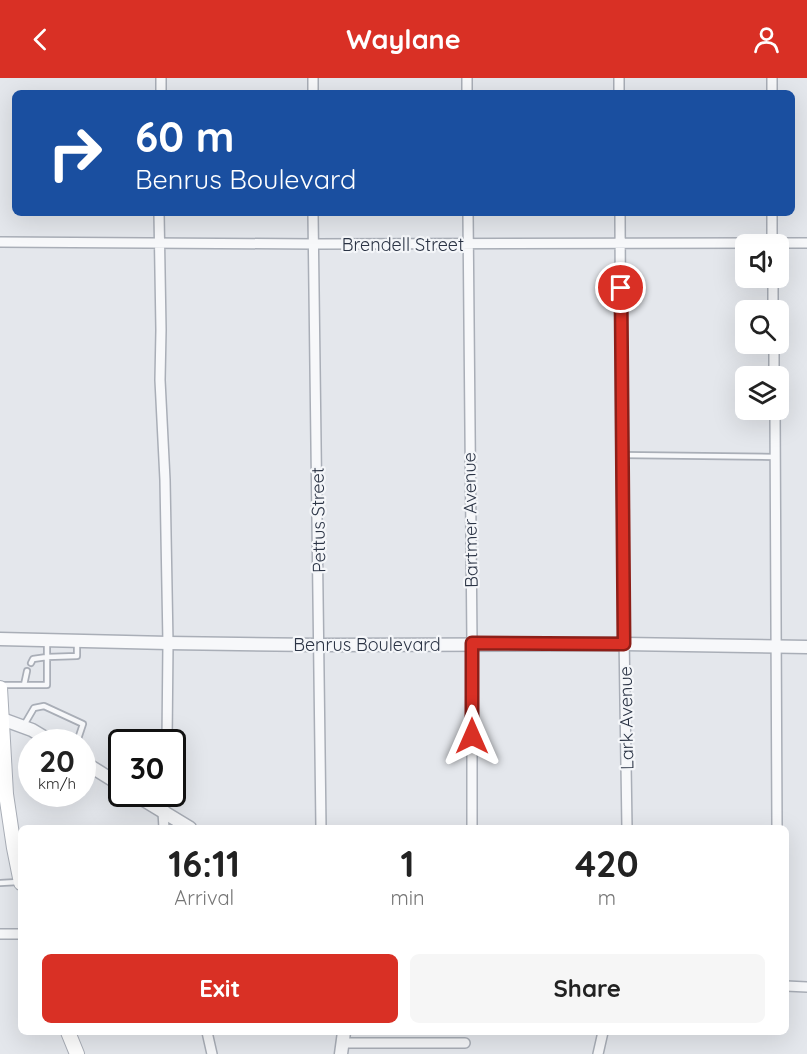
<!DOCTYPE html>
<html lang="en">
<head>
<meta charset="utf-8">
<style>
  :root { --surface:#fff; --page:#f6f6f6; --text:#222; --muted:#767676; --accent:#d93025 }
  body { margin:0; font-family:Quicksand,sans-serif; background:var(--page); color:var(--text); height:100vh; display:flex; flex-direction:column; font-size:22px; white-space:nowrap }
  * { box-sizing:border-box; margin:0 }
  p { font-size:20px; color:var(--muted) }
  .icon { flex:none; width:33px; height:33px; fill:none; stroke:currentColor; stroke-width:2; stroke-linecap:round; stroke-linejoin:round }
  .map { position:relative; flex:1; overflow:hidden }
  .sheet { position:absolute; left:18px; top:747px; width:771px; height:210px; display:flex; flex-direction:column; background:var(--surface); border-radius:9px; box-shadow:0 6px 24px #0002 }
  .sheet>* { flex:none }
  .guide { position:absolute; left:12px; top:12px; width:783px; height:126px; border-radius:9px; box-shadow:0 6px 24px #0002; background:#1a4fa0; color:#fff; overflow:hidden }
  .tools { position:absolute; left:735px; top:156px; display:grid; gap:12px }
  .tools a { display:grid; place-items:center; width:54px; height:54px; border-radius:9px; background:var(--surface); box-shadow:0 6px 24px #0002; font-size:30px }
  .speed { position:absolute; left:18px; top:651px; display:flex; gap:12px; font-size:30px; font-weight:700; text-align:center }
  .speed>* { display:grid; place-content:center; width:78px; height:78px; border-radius:50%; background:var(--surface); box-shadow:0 6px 24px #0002; line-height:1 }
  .speed small { font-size:15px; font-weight:400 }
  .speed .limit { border:3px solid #111; border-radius:9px; background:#fff; color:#111 }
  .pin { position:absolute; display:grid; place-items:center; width:51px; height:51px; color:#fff; margin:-26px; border:3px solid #fff; border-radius:50%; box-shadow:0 2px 6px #0007 }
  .me { position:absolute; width:66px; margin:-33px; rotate:0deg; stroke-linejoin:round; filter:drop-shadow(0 0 4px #0008) }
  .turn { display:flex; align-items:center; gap:21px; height:126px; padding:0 24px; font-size:27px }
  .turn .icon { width:78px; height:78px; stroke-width:2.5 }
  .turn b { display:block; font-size:42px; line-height:51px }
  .eta { display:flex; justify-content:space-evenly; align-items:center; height:102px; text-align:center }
  .eta b { font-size:36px; font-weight:800; line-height:42px }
  .cta { display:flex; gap:12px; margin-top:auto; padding:12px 24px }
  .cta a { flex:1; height:69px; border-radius:9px; background:var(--accent); color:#fff; font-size:24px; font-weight:800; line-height:69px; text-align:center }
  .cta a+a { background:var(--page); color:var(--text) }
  header { display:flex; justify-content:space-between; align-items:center; height:78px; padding:0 24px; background:var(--accent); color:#fff; font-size:27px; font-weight:800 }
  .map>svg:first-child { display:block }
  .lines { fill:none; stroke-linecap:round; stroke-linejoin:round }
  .service-casing { stroke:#a9aeb7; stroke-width:8 }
  .minor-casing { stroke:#a9aeb7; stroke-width:12 }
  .tertiary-casing { stroke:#a9aeb7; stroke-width:15 }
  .secondary-casing { stroke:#a9aeb7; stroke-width:16 }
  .service { stroke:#f7f8fa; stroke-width:4.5 }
  .minor { stroke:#f7f8fa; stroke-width:9 }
  .tertiary { stroke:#f7f8fa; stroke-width:12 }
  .secondary { stroke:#fff; stroke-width:14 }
  .route-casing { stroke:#8d1f18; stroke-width:15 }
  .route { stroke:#d93025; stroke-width:10 }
  .labels { text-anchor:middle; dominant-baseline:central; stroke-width:4.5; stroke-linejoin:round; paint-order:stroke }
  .street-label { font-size:18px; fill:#2b3445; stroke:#f4f6f9 }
</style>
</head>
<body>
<header><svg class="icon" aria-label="back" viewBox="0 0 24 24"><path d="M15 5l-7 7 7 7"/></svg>Waylane<svg class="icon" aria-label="person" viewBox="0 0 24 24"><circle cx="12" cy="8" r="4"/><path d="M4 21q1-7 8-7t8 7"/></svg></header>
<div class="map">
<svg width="807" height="976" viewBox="0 0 807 976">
  <rect width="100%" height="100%" fill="#e4e7ec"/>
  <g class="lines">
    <defs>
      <path id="service" d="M 622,377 L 775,379
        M 31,585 L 33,581 L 47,579 L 77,578 L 77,563
        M 1,607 L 47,607 L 47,562
        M 24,607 L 27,593
        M 24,647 L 34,630 L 44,628 L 83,646 L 77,664
        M 0,805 L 18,804"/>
      <path id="minor" d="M 313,0 L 313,15
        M 467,0 L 467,15
        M 619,0 L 619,15
        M 772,0 L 772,15
        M 161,15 L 161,0
        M 159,135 L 161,252 L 160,302 L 165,402 L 168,565 L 167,664
        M 313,135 L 321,750
        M 468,135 L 472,565 L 472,750
        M 620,135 L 621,364 L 627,750
        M 772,135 L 772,166
        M 0,164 L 314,166 L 807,165
        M 773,200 L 773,232
        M 774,266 L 774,298
        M 775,332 L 777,750
        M 164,750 L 163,734 L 166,716
        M 0,856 L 21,856
        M 786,908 L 807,909
        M 207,954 L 212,976
        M 343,965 L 465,965
        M 598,976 L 603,954"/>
      <path id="tertiary" d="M 0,561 L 168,565 L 319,567 L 625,566 L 807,569
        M 2,641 L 32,652 L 52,664
        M 82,683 L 122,708
        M 134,716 L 190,750
        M 341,976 L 344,954"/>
      <path id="secondary" d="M 0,610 L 6,716 L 14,770 L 21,805
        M 68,954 L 77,976"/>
    </defs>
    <use href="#service" class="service-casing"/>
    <use href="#minor" class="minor-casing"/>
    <use href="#tertiary" class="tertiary-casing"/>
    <use href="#secondary" class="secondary-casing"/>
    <use href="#service" class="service"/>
    <use href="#minor" class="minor"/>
    <use href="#tertiary" class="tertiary"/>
    <use href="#secondary" class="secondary"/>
  </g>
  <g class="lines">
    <defs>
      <path id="route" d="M 472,658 L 472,565 L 624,566 L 621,210"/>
    </defs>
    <use href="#route" class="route-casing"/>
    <use href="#route" class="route"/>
  </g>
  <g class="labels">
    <g class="street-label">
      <text x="403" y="166">Brendell Street</text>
      <text transform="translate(318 442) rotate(-91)">Pettus Street</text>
      <text transform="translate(470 442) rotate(-91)">Bartmer Avenue</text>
      <text x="367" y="566">Benrus Boulevard</text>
      <text transform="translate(626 640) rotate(-91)">Lark Avenue</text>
    </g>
  </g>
</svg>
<div class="tools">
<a><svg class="icon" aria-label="sound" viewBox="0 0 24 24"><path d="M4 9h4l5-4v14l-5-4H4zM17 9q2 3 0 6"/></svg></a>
<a><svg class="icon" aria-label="search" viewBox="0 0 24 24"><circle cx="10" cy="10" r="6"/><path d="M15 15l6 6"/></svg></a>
<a><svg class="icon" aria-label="layers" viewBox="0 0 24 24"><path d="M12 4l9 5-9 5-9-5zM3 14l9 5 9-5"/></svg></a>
</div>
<div class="speed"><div>20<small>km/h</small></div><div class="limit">30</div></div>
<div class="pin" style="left:621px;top:210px;background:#d93025"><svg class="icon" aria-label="arrive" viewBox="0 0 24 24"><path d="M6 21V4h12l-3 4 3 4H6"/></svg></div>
<svg class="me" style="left:472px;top:658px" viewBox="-20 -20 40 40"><path d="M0-17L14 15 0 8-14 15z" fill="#d93025" stroke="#fff" stroke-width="4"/></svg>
<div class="guide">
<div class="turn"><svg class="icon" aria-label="right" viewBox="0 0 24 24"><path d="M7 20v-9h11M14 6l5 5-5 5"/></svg><div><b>60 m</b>Benrus Boulevard</div></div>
</div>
<section class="sheet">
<div class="eta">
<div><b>16:11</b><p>Arrival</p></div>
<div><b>1</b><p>min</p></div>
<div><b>420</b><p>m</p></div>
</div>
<div class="cta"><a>Exit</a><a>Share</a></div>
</section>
</div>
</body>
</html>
